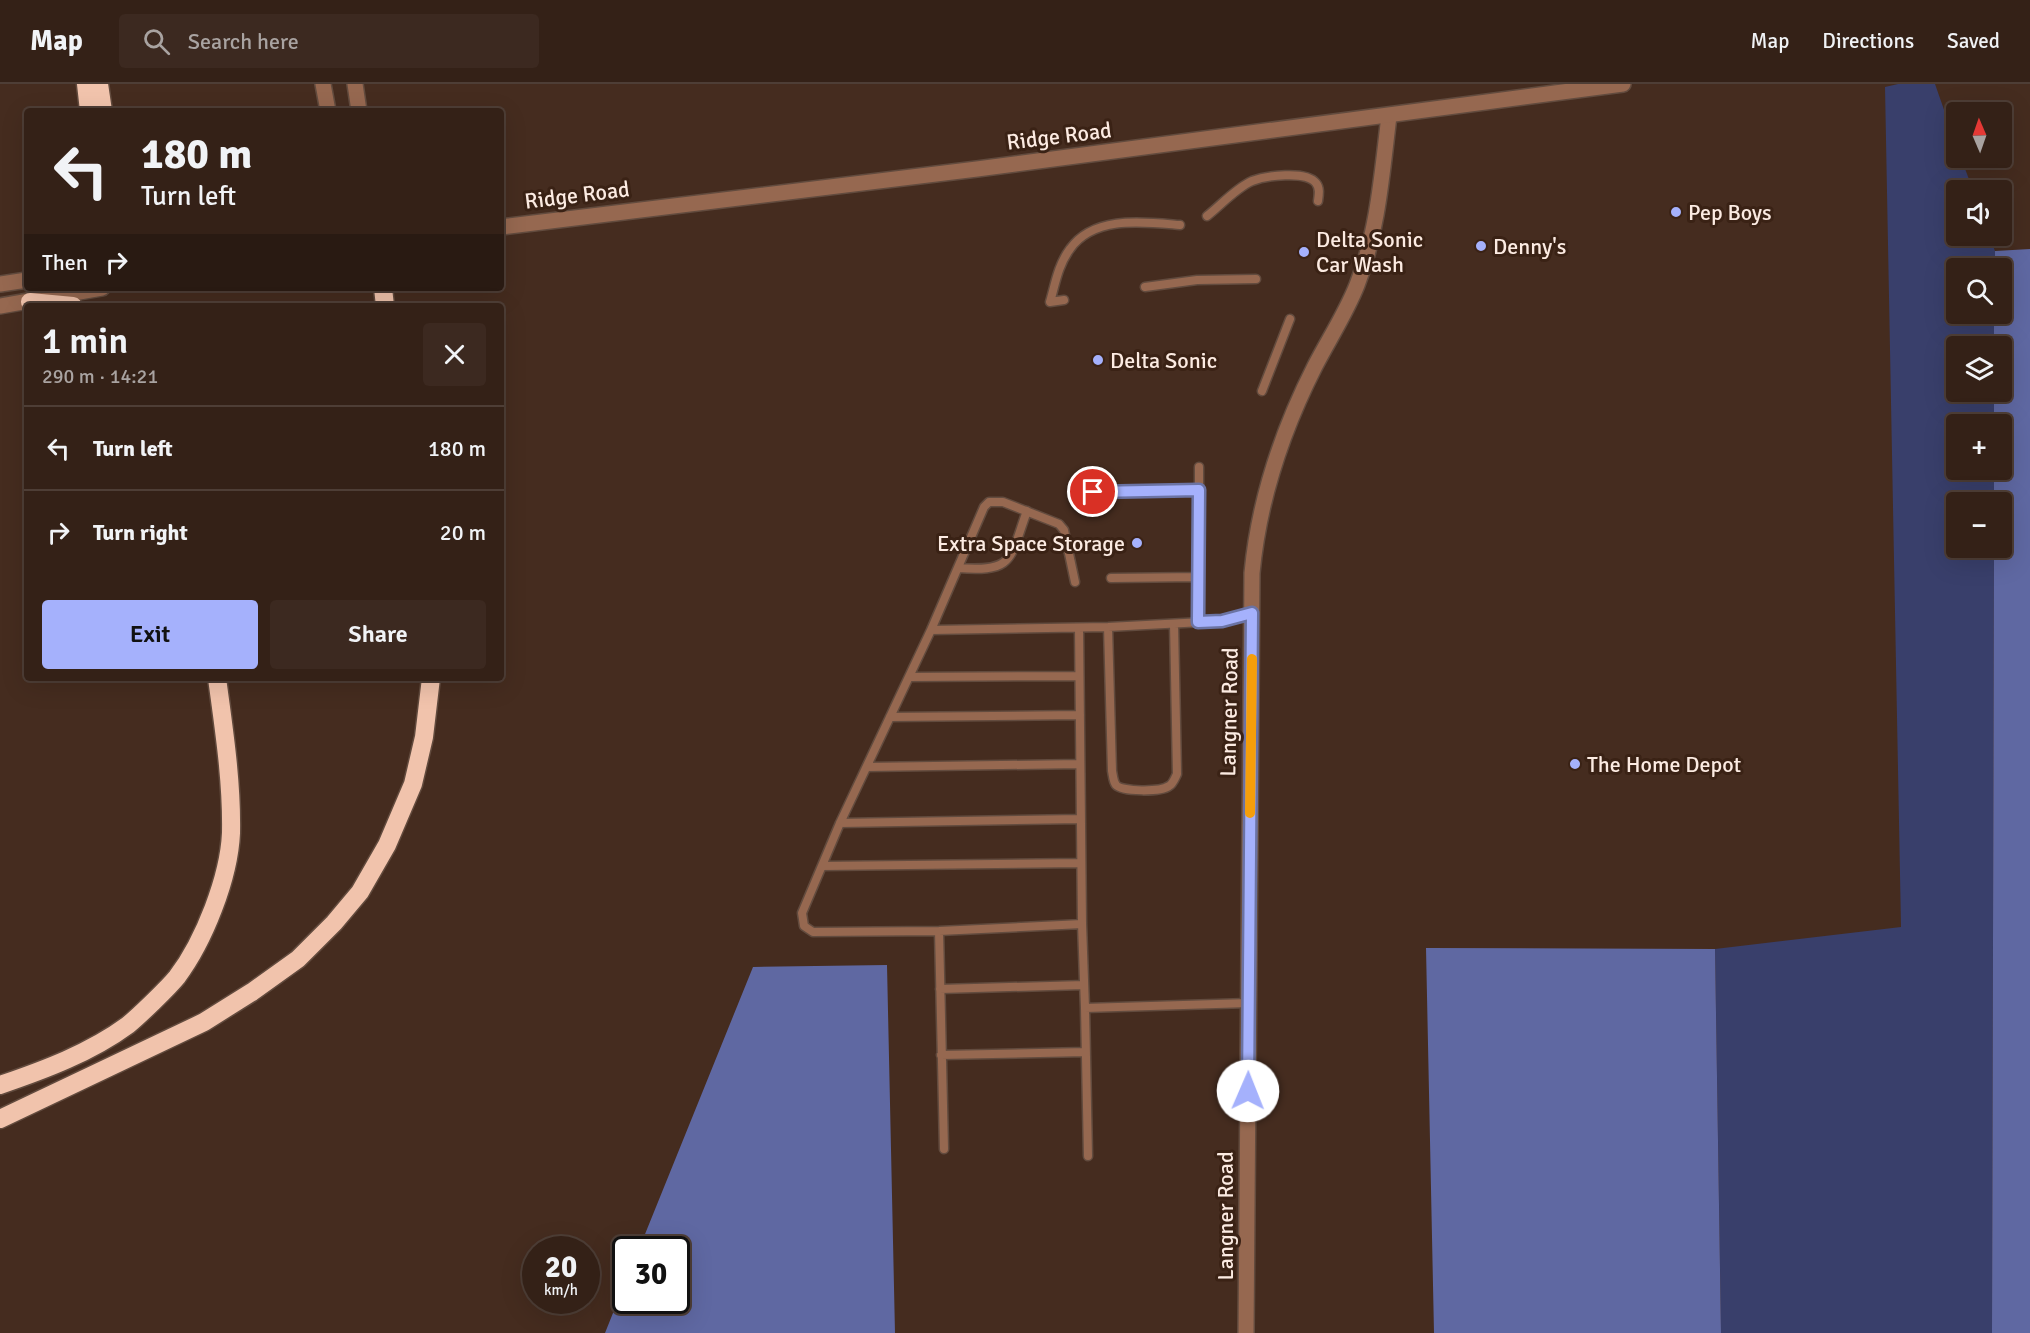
<!DOCTYPE html>
<html lang="en">
<head>
<meta charset="utf-8">
<style>
  :root { --surface:#342117; --page:#3c2920; --text:#f1f3f6; --muted:#a9a3a1; --line:#4e3e36; --accent:#a5b1fc }
  body { margin:0; font-family:Signika,sans-serif; background:var(--page); color:var(--text); height:100vh; display:flex; flex-direction:column; font-size:22px; white-space:nowrap }
  * { box-sizing:border-box; margin:0 }
  p { font-size:20px; color:var(--muted) }
  .icon { flex:none; width:33px; height:33px; fill:none; stroke:currentColor; stroke-width:2; stroke-linecap:round; stroke-linejoin:round }
  .map { position:relative; flex:1; overflow:hidden }
  .sheet { position:absolute; left:24px; top:219px; width:480px; height:378px; display:flex; flex-direction:column; background:var(--surface); border-radius:6px; box-shadow:0 6px 24px #0002,0 0 0 2px var(--line) }
  .sheet>* { flex:none }
  .banner { position:absolute; left:24px; top:24px; width:480px; height:183px; border-radius:6px; box-shadow:0 6px 24px #0002,0 0 0 2px var(--line); background:#342117; color:var(--text); overflow:hidden }
  .needle { width:39px; rotate:358deg }
  .controls { position:absolute; left:1946px; top:18px; display:grid; gap:12px }
  .controls a { display:grid; place-items:center; width:66px; height:66px; border-radius:6px; background:var(--surface); box-shadow:0 6px 24px #0002,0 0 0 2px var(--line); font-size:30px }
  .speed { position:absolute; left:522px; top:1152px; display:flex; gap:12px; font-size:30px; font-weight:700; text-align:center }
  .speed>* { display:grid; place-content:center; width:78px; height:78px; border-radius:50%; background:var(--surface); box-shadow:0 6px 24px #0002,0 0 0 2px var(--line); line-height:1 }
  .speed small { font-size:15px; font-weight:400 }
  .speed .limit { border:3px solid #111; border-radius:9px; background:#fff; color:#111 }
  .pin { position:absolute; display:grid; place-items:center; width:51px; height:51px; color:#fff; margin:-26px; border:3px solid #fff; border-radius:50%; box-shadow:0 2px 6px #0007 }
  .me { position:absolute; width:66px; margin:-33px; rotate:1deg; stroke-linejoin:round; filter:drop-shadow(0 0 4px #0008) }
  .turn { display:flex; align-items:center; gap:21px; height:126px; padding:0 18px; font-size:27px }
  .turn .icon { width:78px; height:78px; stroke-width:2.5 }
  .turn b { display:block; font-size:42px; line-height:51px }
  .then { display:flex; align-items:center; height:57px; padding:0 18px; background:#0003; gap:12px; font-size:22px }
  .round { display:grid; place-items:center; flex:none; width:63px; height:63px; border-radius:6px; background:var(--page) }
  .summary { display:flex; align-items:center; justify-content:space-between; height:102px; padding:0 18px }
  h1 { font-size:36px; font-weight:600; line-height:45px }
  .button { display:flex; gap:12px; margin-top:auto; padding:12px 18px }
  .button a { flex:1; height:69px; border-radius:6px; background:var(--accent); color:#111; font-size:24px; font-weight:600; line-height:69px; text-align:center }
  .button a+a { background:var(--page); color:var(--text) }
  ul { padding:0; list-style:none }
  li { display:flex; align-items:center; gap:18px; height:84px; padding:0 18px; border-top:2px solid var(--line) }
  li div { flex:1 }
  li b { display:block; font-size:22px }
  li em { font-style:normal }
  header { display:flex; align-items:center; gap:36px; box-sizing:border-box; height:84px; padding:0 30px; background:var(--surface); border-bottom:2px solid var(--line) }
  header strong { font-size:28px }
  nav { display:flex; gap:33px; margin-inline-start:auto; font-size:21px }
  .search { width:420px; height:54px; background:var(--page); display:flex; align-items:center; gap:15px; box-sizing:border-box; padding:0 21px; border-radius:6px; color:var(--muted); font-size:22px }
  .map>svg:first-child { display:block }
  .green { fill:#393f6b }
  .forest { fill:#5f68a2 }
  .lines { fill:none; stroke-linecap:round; stroke-linejoin:round }
  .service-casing { stroke:#624b3e; stroke-width:11 }
  .minor-casing { stroke:#624b3e; stroke-width:18 }
  .tertiary-casing { stroke:#624b3e; stroke-width:18 }
  .motorway-casing { stroke:#624b3e; stroke-width:21 }
  .service { stroke:#966850; stroke-width:8 }
  .minor { stroke:#966850; stroke-width:15 }
  .tertiary { stroke:#966850; stroke-width:15 }
  .motorway { stroke:#f1c3ac; stroke-width:18 }
  .route-casing { stroke:#6b73a4; stroke-width:15 }
  .route { stroke:#a5b1fc; stroke-width:10 }
  .slow { stroke:#f59e0b; stroke-width:10 }
  .poi-dot { fill:#a5b1fc; stroke:#3a2215; stroke-width:2 }
  .labels { text-anchor:middle; dominant-baseline:central; stroke-width:6; stroke-linejoin:round; paint-order:stroke }
  .street-label { font-size:22px; fill:#fcebe2; stroke:#3a2215 }
  .poi-label { font-size:22px; fill:#fcebe2; stroke:#3a2215; text-anchor:start }
</style>
</head>
<body>
<header>
<strong>Map</strong>
<div class="search"><svg class="icon" aria-label="search" viewBox="0 0 24 24"><circle cx="10" cy="10" r="6"/><path d="M15 15l6 6"/></svg>Search here</div>
<nav><a>Map</a><a>Directions</a><a>Saved</a></nav>
</header>
<div class="map">
<svg width="2030" height="1249" viewBox="0 0 2030 1249">
  <rect width="100%" height="100%" fill="#452c1f"/>
  <path class="green" d="M 1898,0 L 1935,0 L 1956,60 L 1956,74 L 1961,74 L 1973,106 L 1956,106 L 1956,152 L 1989,152 L 1995,167 L 1995,184 L 1956,184 L 1956,230 L 1994,230 L 1994,262 L 1956,262 L 1956,308 L 1994,308 L 1994,340 L 1956,340 L 1956,386 L 1994,386 L 1994,418 L 1956,418 L 1956,464 L 1994,464 L 1992,1249 L 1721,1249 L 1715,865 L 1901,843 L 1885,3 Z"/>
  <path class="forest" d="M 2030,165 L 2030,1249 L 1992,1249 L 1994,464 L 2001,464 L 2001,418 L 1994,418 L 1994,386 L 2001,386 L 2001,340 L 1994,340 L 1994,308 L 2001,308 L 2001,262 L 1994,262 L 1994,230 L 2001,230 L 2001,184 L 1995,184 L 1995,167 Z
    M 1426,864 L 1715,865 L 1721,1249 L 1434,1249 Z
    M 887,881 L 895,1249 L 605,1249 L 625,1199 L 626,1216 L 676,1216 L 676,1166 L 639,1165 L 753,883 Z"/>
  <g class="lines">
    <defs>
      <path id="service" d="M 1207,132 C 1221,121 1236,104 1252,97 C 1265,92 1306,86 1316,99 C 1320,104 1319,110 1318,117
        M 1145,203 L 1197,196 L 1256,195
        M 1064,216 L 1050,218 C 1055,201 1058,181 1070,165 C 1094,131 1144,138 1180,141
        M 1262,307 L 1290,235
        M 1199,383 L 1199,493
        M 1072,409 L 1199,406
        M 958,484 C 1015,488 1009,476 1027,427
        M 1111,494 L 1199,493 L 1199,538
        M 1075,498 L 1064,446 L 1059,440 L 1003,418 L 989,418 L 984,423 L 931,546 L 1108,543 L 1222,537 L 1252,529
        M 1108,543 L 1112,687 C 1113,691 1113,697 1116,701 C 1122,708 1161,708 1169,702 C 1173,700 1175,694 1177,690 L 1174,540
        M 931,546 L 840,739 L 802,829 L 804,842 L 813,848 L 939,847 L 1082,840 L 1079,544
        M 909,593 L 1079,592
        M 890,633 L 1080,631
        M 867,683 L 1080,680
        M 840,739 L 1081,735
        M 822,782 L 1081,779
        M 1082,840 L 1085,924 L 1249,919
        M 939,847 L 944,1065
        M 940,905 L 1084,901
        M 1085,924 L 1088,1072
        M 941,971 L 1086,968"/>
      <path id="minor" d="M 1246,1249 L 1252,489 C 1259,415 1282,347 1315,282 C 1329,255 1346,229 1357,201 C 1378,147 1382,89 1389,32"/>
      <path id="tertiary" d="M 323,0 L 328,27
        M 355,0 L 359,27
        M 501,143 L 977,85 L 1623,0
        M 0,200 L 27,196
        M 0,222 L 102,204"/>
      <path id="motorway" d="M 86,0 L 89,27
        M 99,0 L 103,27
        M 383,204 L 385,222
        M 30,218 L 73,222
        M 0,1001 C 44,986 90,969 128,941 C 139,932 168,904 177,893 C 204,857 229,794 231,749 C 232,697 224,646 217,594
        M 0,1035 L 204,938 L 252,908 L 298,875 L 334,839 L 360,808 L 387,761 L 413,700 L 424,653 L 431,594"/>
    </defs>
    <use href="#service" class="service-casing"/>
    <use href="#minor" class="minor-casing"/>
    <use href="#tertiary" class="tertiary-casing"/>
    <use href="#motorway" class="motorway-casing"/>
    <use href="#service" class="service"/>
    <use href="#minor" class="minor"/>
    <use href="#tertiary" class="tertiary"/>
    <use href="#motorway" class="motorway"/>
  </g>
  <g class="lines">
    <defs>
      <path id="route" d="M 1093,408 L 1199,406 L 1198,538 L 1222,537 L 1252,529 L 1248,1007"/>
    </defs>
    <use href="#route" class="route-casing"/>
    <use href="#route" class="route"/>
    <path class="slow" d="M 1250,729 L 1252,575"/>
  </g>
  <g class="poi-dot">
    <circle cx="1676" cy="128" r="6"/>
    <circle cx="1481" cy="162" r="6"/>
    <circle cx="1304" cy="168" r="6"/>
    <circle cx="1098" cy="276" r="6"/>
    <circle cx="1137" cy="459" r="6"/>
    <circle cx="1575" cy="680" r="6"/>
  </g>
  <g class="labels">
    <g class="street-label">
      <text transform="translate(1059 52) rotate(-7)">Ridge Road</text>
      <text transform="translate(577 111) rotate(-7)">Ridge Road</text>
      <text transform="translate(1229 628) rotate(-89)">Langner Road</text>
      <text transform="translate(1225 1132) rotate(-90)">Langner Road</text>
    </g>
    <g class="poi-label">
      <text x="1688" y="128">Pep Boys</text>
      <text x="1316" y="155">Delta Sonic<tspan x="1316" dy="25">Car Wash</tspan></text>
      <text x="1493" y="162">Denny's</text>
      <text x="1110" y="276">Delta Sonic</text>
      <text x="1125" y="459" text-anchor="end">Extra Space Storage</text>
      <text x="1587" y="680">The Home Depot</text>
    </g>
  </g>
</svg>
<div class="controls">
<a><svg class="needle" viewBox="-14 -14 28 28"><path d="M0-13l5 13h-10z" fill="#e53935"/><path d="M0 13l5-13h-10z" fill="#a9a3a1"/></svg></a>
<a><svg class="icon" aria-label="sound" viewBox="0 0 24 24"><path d="M4 9h4l5-4v14l-5-4H4zM17 9q2 3 0 6"/></svg></a>
<a><svg class="icon" aria-label="search" viewBox="0 0 24 24"><circle cx="10" cy="10" r="6"/><path d="M15 15l6 6"/></svg></a>
<a><svg class="icon" aria-label="layers" viewBox="0 0 24 24"><path d="M12 4l9 5-9 5-9-5zM3 14l9 5 9-5"/></svg></a>
<a>+</a>
<a>−</a>
</div>
<div class="speed"><div>20<small>km/h</small></div><div class="limit">30</div></div>
<div class="pin" style="left:1093px;top:408px;background:#d93025"><svg class="icon" aria-label="arrive" viewBox="0 0 24 24"><path d="M6 21V4h12l-3 4 3 4H6"/></svg></div>
<svg class="me" style="left:1248px;top:1007px" viewBox="-20 -20 40 40"><circle r="19" fill="#fff"/><path d="M0-13L10 11 0 6-10 11z" fill="#a5b1fc"/></svg>
<div class="banner">
<div class="turn"><svg class="icon" aria-label="left" viewBox="0 0 24 24"><path d="M17 20v-9H6M10 6l-5 5 5 5"/></svg><div><b>180 m</b>Turn left</div></div>
<div class="then">Then<svg class="icon" aria-label="right" viewBox="0 0 24 24"><path d="M7 20v-9h11M14 6l5 5-5 5"/></svg></div>
</div>
<section class="sheet">
<div class="summary"><div><h1>1 min</h1><p>290 m · 14:21</p></div><a class="round"><svg class="icon" aria-label="close" viewBox="0 0 24 24"><path d="M6 6l12 12M18 6L6 18"/></svg></a></div>
<ul>
<li><svg class="icon" aria-label="left" viewBox="0 0 24 24"><path d="M17 20v-9H6M10 6l-5 5 5 5"/></svg><div><b>Turn left</b></div><em>180 m</em></li>
<li><svg class="icon" aria-label="right" viewBox="0 0 24 24"><path d="M7 20v-9h11M14 6l5 5-5 5"/></svg><div><b>Turn right</b></div><em>20 m</em></li>
</ul>
<div class="button"><a>Exit</a><a>Share</a></div>
</section>
</div>
</body>
</html>
